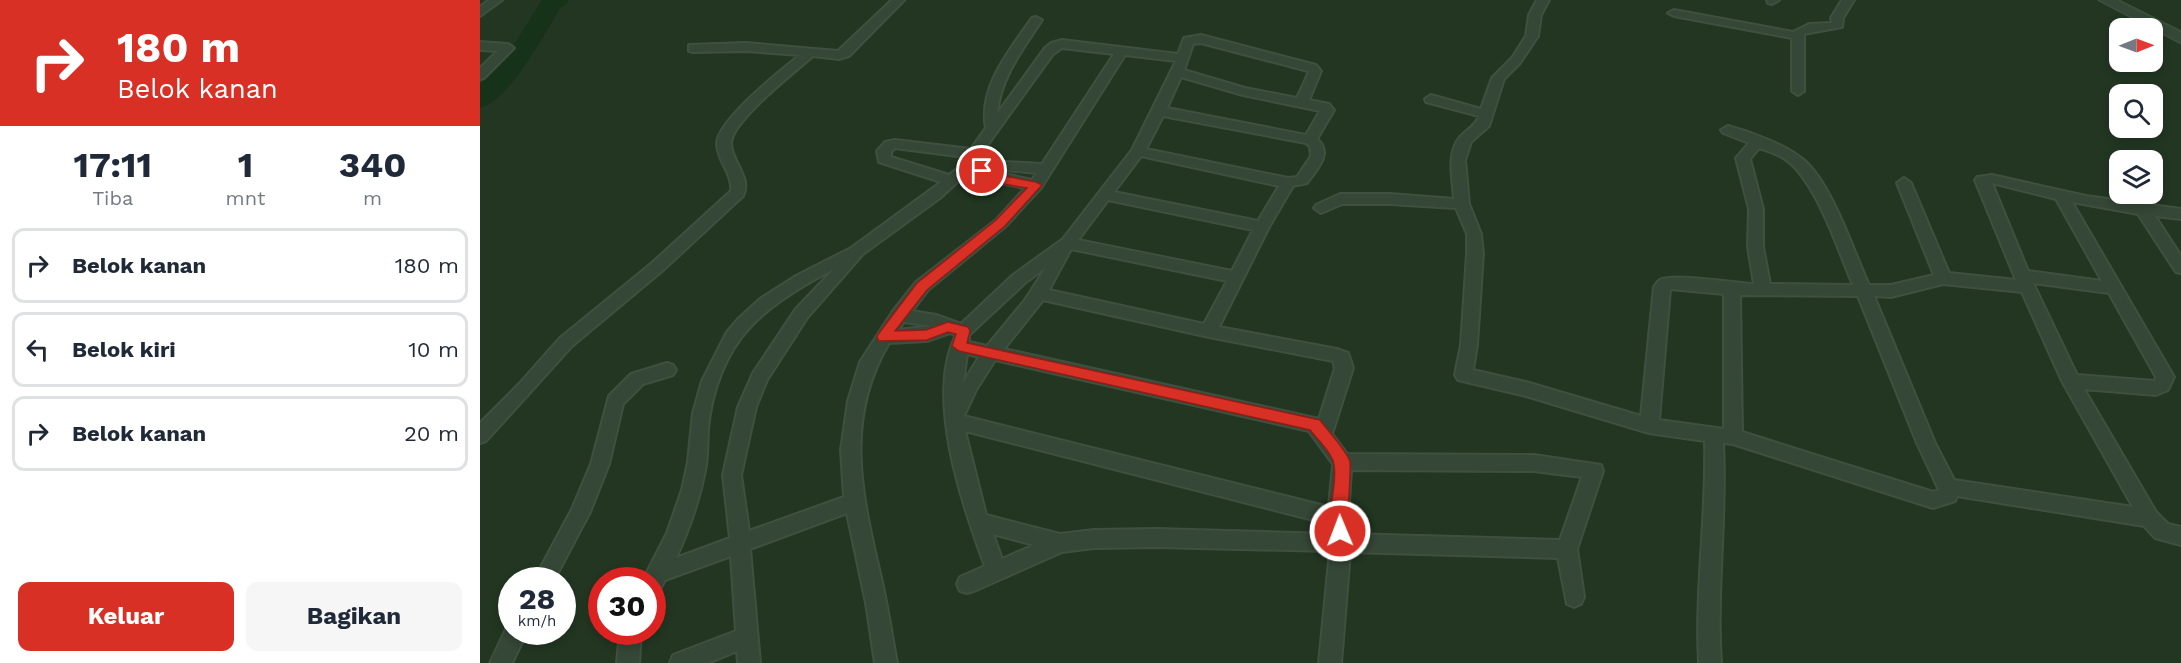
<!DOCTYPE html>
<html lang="id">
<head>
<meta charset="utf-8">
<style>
  :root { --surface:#fff; --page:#f6f6f7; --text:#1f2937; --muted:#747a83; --line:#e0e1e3; --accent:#d93025 }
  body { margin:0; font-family:"Work Sans",sans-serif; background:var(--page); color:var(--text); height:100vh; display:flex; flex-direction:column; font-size:22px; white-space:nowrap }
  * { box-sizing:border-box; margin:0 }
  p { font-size:20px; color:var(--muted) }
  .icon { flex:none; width:33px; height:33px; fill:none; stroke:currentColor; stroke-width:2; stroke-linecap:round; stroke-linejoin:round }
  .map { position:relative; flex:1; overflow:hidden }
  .details { display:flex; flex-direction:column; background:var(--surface); width:480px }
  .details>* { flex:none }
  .top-card { background:#d93025; color:#fff; overflow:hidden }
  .needle { width:39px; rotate:89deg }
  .controls { position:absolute; left:1629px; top:18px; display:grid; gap:12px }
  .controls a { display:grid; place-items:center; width:54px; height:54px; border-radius:12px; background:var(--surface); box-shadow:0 3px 9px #0003; font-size:30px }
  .speed { position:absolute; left:18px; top:567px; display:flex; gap:12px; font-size:30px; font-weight:700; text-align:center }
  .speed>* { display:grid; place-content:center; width:78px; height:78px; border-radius:50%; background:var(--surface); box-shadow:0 3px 9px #0003; line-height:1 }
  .speed small { font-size:15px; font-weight:400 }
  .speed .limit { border:9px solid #d22; background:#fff; color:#111 }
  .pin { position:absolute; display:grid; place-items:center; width:51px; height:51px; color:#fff; margin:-26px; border:3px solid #fff; border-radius:50%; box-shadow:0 2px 6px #0007 }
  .me { position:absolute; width:66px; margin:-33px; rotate:359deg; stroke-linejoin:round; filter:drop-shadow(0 0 4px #0008) }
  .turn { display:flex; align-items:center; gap:21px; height:126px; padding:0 18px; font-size:27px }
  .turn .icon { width:78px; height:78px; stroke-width:2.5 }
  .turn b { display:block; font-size:42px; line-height:51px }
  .eta { display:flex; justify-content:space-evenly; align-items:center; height:102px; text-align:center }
  .eta b { font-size:36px; font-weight:700; line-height:42px }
  .button { display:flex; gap:12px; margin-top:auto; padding:12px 18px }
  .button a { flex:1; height:69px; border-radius:12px; background:var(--accent); color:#fff; font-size:24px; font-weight:700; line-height:69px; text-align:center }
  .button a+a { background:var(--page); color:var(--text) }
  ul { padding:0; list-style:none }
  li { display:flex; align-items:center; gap:18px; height:75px; margin:0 12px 9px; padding:0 6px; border:3px solid var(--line); border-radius:12px }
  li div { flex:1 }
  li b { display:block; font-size:22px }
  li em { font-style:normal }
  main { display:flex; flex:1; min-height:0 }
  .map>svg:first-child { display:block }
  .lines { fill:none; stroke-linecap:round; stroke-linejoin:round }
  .river { fill:#163218; fill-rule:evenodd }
  .minor-casing { stroke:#3f503f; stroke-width:4 }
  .tertiary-casing { stroke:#3f503f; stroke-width:3 }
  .minor { fill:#354736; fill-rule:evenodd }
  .tertiary { fill:#354736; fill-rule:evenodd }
  .route { fill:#d93025; stroke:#8d1f18; stroke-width:1.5 }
</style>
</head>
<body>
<main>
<section class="details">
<div class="top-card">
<div class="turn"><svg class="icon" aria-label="right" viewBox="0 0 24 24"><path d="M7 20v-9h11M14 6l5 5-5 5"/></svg><div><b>180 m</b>Belok kanan</div></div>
</div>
<div class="eta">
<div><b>17:11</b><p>Tiba</p></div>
<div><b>1</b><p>mnt</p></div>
<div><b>340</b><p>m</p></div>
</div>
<ul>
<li><svg class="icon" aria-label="right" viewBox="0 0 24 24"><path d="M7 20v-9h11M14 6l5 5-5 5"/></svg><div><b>Belok kanan</b></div><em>180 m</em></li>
<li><svg class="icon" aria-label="left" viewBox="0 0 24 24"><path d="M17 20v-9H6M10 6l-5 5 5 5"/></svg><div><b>Belok kiri</b></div><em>10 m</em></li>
<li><svg class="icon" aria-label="right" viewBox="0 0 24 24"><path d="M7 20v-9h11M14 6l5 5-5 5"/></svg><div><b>Belok kanan</b></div><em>20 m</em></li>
</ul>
<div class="button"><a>Keluar</a><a>Bagikan</a></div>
</section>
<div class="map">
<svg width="1701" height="663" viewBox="0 0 1701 663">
  <rect width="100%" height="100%" fill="#223622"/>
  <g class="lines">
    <path class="river" d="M 62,0 L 89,0 L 86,5 L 81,7 C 65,33 30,100 0,108 L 0,85 L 25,59 Z"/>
    <defs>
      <path id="minor" d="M 9,0 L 22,0 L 0,16 L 0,7 Z
        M 412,0 L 424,0 L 369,56 L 359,59 L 333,56 C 316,71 250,122 251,144 C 252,162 272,178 263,196 L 182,271 L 92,346 L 6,441 L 0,443 L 0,423 L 40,383 L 80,338 L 172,263 L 251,191 C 253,174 237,161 237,143 C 238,120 301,70 320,55 L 266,51 L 213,52 L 209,51 L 209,45 L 266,43 L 358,51 Z
        M 1057,0 L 1069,0 L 1061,15 L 1058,36 L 1040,63 L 1024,79 L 1009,126 L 991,142 L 985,160 L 989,204 L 1001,234 L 1003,254 L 997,345 L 993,370 L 1046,382 L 1161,416 L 1174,287 C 1176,284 1177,282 1180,280 C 1192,273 1256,283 1274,284 L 1268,247 L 1269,209 L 1256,158 L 1269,143 L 1243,133 L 1241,130 L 1248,126 C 1271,132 1309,146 1326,162 C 1353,188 1373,250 1389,285 L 1411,285 L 1454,275 L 1417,183 L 1424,178 L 1431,183 L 1469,273 L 1536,280 L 1495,180 L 1497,177 L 1512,175 L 1606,196 L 1701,209 L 1701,219 L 1675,216 L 1701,256 L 1701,273 L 1696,272 L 1658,214 L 1592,202 L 1694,377 L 1688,390 L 1676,395 L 1604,389 L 1676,512 L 1688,524 L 1701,527 L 1701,545 L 1675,538 L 1664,526 L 1477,496 L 1475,501 L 1453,508 L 1253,444 L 1243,443 C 1247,517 1236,590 1241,663 L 1219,663 C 1215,589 1227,515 1225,441 L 1169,433 L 1046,396 L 978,380 L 975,375 L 981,345 L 987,254 L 987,234 L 976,208 L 910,204 L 862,204 L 841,213 L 834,208 L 836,205 L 860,194 L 910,194 L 974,199 C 973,179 966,154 980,137 C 987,129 995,127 999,116 L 946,102 L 945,99 L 951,95 L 1001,109 L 1012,78 L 1032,58 L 1046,36 L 1049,15 ZM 1279,148 C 1288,151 1298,154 1305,159 C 1336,180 1358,250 1373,285 L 1290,284 L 1283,247 L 1283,209 L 1270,159 ZM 1512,183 L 1576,199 L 1622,281 L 1548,271 ZM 1553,283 L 1629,293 L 1676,377 L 1675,381 L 1597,375 ZM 1463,284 L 1542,292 L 1582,381 L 1653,507 L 1474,480 L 1455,443 L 1394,296 L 1411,297 ZM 1190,289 L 1244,294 L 1244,429 L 1179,420 ZM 1260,295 L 1378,296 L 1437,443 L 1459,490 L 1453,492 L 1262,432 Z
        M 1287,0 L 1299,0 L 1292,4 L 1288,3 Z
        M 1362,0 L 1374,0 L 1363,18 L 1362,27 L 1324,34 L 1324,91 L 1318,95 L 1312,91 L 1312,38 L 1194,16 L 1188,13 L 1194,10 L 1313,32 L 1329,24 L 1352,23 L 1351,18 Z
        M 556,17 L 562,20 C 543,49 520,78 517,114 L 565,48 L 571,43 L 582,40 L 698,54 L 704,38 L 721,35 L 836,65 L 841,71 L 829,100 L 849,104 L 854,110 L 837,139 C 854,153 836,170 827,183 L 813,186 L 789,227 L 739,327 L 857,349 L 868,353 L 873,368 L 852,434 L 867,454 L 1054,455 L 1121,465 L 1123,471 L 1097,549 L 1104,597 L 1101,604 L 1094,607 L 1087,604 L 1078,558 L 870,552 L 861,663 L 839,663 L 850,551 L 677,547 L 614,548 L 582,552 L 494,591 L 487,593 L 480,591 L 477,584 L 480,577 L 505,566 C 482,504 445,397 476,335 L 470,333 L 447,341 L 409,343 C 362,422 383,499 402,582 C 408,609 412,636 417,663 L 395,663 L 386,603 L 367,513 L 270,549 L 280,663 L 258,663 L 257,651 L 228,663 L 190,663 L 193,655 L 256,631 L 251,556 L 185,580 L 179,591 L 172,593 L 172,580 L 163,580 L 187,533 L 202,490 L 208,462 L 213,413 L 222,381 L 247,332 L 258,319 L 280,299 L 316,276 L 371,248 L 461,182 L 399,162 L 397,151 L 405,142 L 415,140 L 491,149 L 506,128 C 498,87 530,50 552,18 ZM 721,43 L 828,71 L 829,72 L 817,98 L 765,88 L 704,70 L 713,44 ZM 582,48 L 634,54 L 562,164 L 525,162 L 502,167 L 493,165 L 573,54 ZM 645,55 L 696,61 L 652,150 L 583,239 L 533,275 L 481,324 L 456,315 L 432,311 L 448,290 L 526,226 L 561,188 ZM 701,77 L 763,95 L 840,111 L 826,135 L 687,108 ZM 683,116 L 826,143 L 830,147 L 831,156 L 817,177 L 808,178 L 666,149 ZM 415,148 L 485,157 L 483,164 L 469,175 L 411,157 L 411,152 ZM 661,156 L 799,186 L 778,221 L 634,192 ZM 525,170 L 557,173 L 552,180 L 516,172 ZM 487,173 L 516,182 L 545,188 L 516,220 L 436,282 L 413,311 L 380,362 L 368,401 L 361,450 L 364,497 L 269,531 L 261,475 L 276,407 L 287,380 L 327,318 L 383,254 L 460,198 ZM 628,200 L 773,230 L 752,271 L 598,240 ZM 591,249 L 747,281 L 724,324 L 569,290 ZM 566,267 L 545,300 L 507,346 L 489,342 L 489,335 L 545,283 ZM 354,269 L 315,310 L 273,373 L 258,407 L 243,475 L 250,538 L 196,558 C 209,530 219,501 225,471 C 228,457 227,444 228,430 C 231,393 245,353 271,326 C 294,302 324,285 354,269 ZM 563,300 L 729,337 L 853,361 L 855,368 L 839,419 L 524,349 ZM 424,322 L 452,326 L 418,330 ZM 487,354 L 499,357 L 483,383 ZM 515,360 L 829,431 L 853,464 L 849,507 L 484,416 L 496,390 ZM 485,431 L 849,524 L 850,534 L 677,529 L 614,530 L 580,534 L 506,515 ZM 871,470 L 1054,471 L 1102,477 L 1080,540 L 870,534 L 868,518 ZM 513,534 L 554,545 L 522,559 Z
        M 0,42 L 28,44 L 34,48 L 4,78 L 0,79 L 0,68 L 18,51 L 0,50 Z
        M 187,363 L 193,365 L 196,370 L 193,375 L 163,384 L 143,404 L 129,464 L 110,512 L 74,580 L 54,580 L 92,509 L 111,464 L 129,396 L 151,374 Z
        M 32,624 L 32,632 L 47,632 L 32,663 L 10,663 L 28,625 Z
        M 140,632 L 161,632 L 159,663 L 137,663 Z"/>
      <path id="tertiary" d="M 1619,0 L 1637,0 L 1701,32 L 1701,43 Z"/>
    </defs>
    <use href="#minor" class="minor-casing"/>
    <use href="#tertiary" class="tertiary-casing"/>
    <use href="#minor" class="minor"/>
    <use href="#tertiary" class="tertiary"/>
  </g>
  <path class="route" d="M 502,167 L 519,175 L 556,182 L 562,185 L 525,226 L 447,290 L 415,331 L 446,330 L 468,322 L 488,327 L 490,331 L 487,343 L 840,420 C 847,430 868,452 870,462 C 871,468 867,533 866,537 L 860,539 L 854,537 C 844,514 858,488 854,465 C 853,454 837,439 830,430 L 479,351 L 472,346 L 476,334 L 468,332 L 447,340 L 399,341 L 397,337 L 399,333 L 437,283 L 516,220 L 547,188 C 530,185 509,184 496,171 Z"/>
</svg>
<div class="controls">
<a><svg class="needle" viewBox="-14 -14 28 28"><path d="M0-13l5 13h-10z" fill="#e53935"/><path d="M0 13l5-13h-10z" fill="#747a83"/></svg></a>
<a><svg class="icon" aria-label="search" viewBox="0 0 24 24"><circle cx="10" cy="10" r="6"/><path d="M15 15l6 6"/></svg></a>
<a><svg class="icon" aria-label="layers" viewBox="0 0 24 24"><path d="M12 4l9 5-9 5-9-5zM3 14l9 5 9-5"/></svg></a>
</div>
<div class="speed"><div>28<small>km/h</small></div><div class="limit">30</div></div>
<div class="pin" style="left:502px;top:171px;background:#d93025"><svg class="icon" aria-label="arrive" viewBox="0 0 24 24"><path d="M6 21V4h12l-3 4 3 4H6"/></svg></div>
<svg class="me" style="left:860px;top:531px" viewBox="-20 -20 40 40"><circle r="17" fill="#d93025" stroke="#fff" stroke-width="3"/><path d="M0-11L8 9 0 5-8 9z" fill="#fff"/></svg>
</div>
</main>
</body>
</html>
